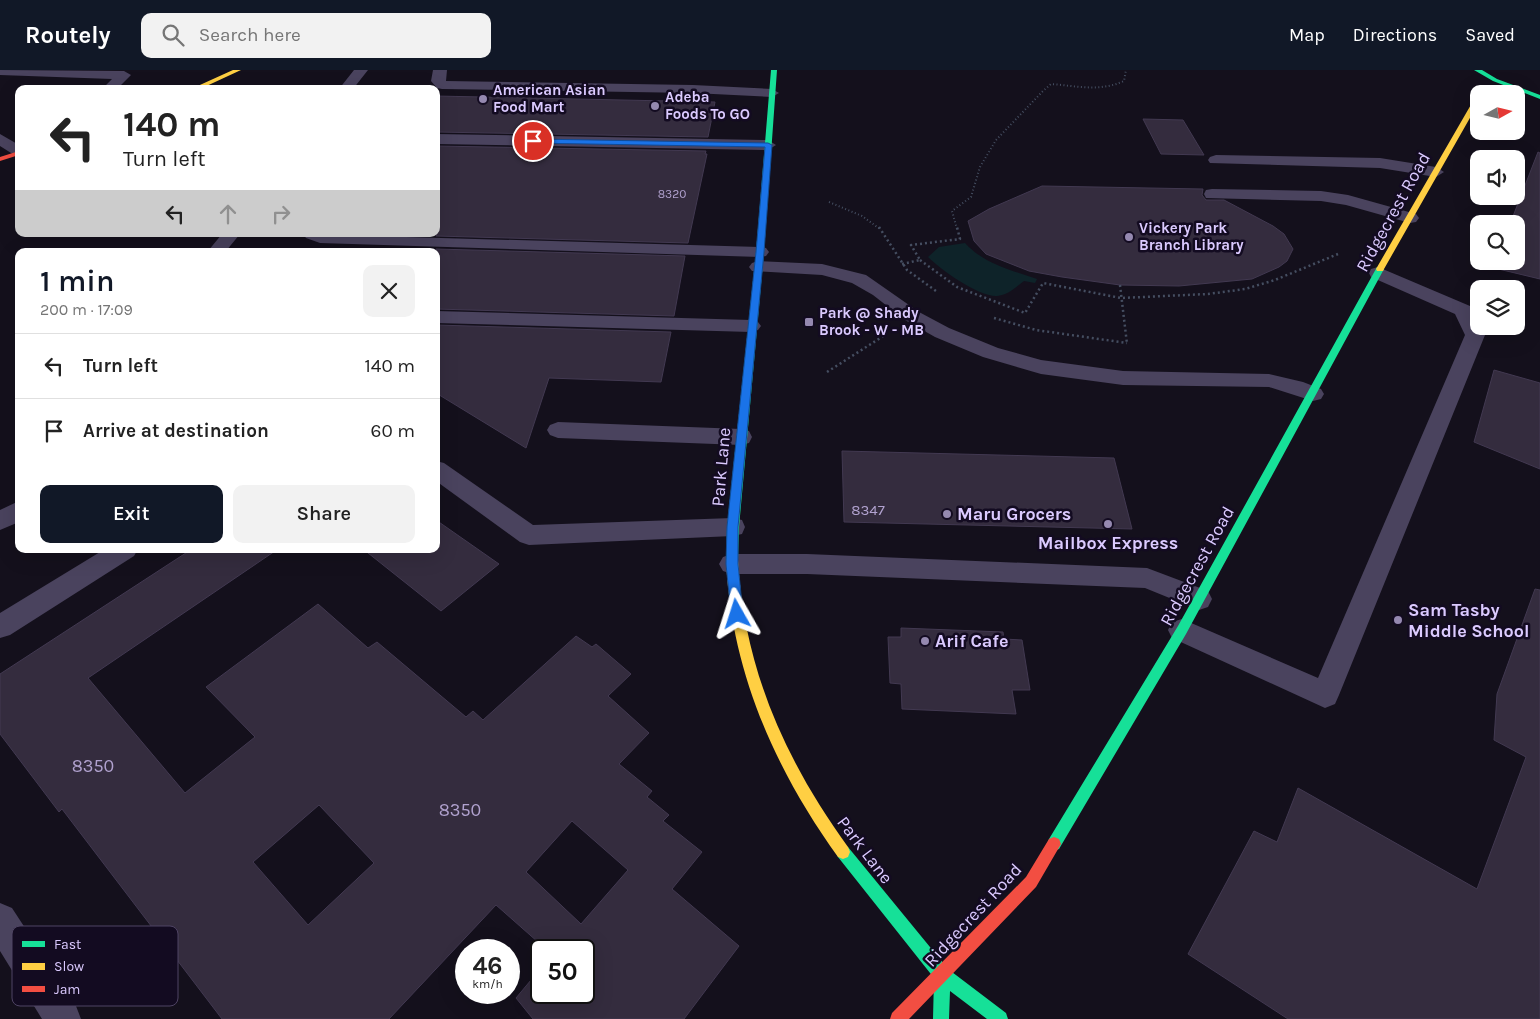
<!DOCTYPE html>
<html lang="en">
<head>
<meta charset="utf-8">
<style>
  :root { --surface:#fff; --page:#f2f2f2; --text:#222; --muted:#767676; --line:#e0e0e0; --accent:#111827 }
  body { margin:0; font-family:Karla,sans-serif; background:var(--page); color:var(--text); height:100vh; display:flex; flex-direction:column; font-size:19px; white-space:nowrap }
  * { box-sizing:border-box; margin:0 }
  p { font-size:16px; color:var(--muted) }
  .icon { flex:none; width:28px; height:28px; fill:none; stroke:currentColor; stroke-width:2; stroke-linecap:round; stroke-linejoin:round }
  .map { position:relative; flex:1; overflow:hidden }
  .side { position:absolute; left:15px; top:178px; width:425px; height:305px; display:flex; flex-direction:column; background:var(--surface); border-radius:10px; box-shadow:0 5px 20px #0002 }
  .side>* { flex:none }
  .banner { position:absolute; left:15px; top:15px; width:425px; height:152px; border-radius:10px; box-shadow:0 5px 20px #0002; background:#fff; color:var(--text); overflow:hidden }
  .needle { width:32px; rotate:82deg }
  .fabs { position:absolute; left:1470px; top:15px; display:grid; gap:10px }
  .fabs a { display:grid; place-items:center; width:55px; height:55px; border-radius:10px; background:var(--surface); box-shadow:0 5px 20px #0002; font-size:25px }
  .speed { position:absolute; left:455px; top:869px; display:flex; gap:10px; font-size:25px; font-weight:700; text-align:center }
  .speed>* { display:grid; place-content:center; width:65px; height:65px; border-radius:50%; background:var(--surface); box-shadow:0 5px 20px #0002; line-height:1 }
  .speed small { font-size:12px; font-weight:400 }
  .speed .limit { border:2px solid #111; border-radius:8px; background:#fff; color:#111 }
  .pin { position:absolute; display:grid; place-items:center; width:42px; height:42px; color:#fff; margin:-21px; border:2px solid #fff; border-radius:50%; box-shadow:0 1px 5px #0007 }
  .me { position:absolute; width:55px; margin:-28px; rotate:354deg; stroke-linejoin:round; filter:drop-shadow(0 0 4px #0008) }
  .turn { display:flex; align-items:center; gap:18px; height:105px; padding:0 25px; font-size:22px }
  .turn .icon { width:65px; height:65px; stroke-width:2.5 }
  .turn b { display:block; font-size:35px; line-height:42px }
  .lanes { display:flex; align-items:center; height:48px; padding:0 25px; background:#0003; justify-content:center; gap:25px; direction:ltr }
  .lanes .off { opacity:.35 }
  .round { display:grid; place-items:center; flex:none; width:52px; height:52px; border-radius:10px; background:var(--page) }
  .summary { display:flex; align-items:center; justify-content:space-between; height:85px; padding:0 25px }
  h1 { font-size:30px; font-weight:600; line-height:38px; color:var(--accent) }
  .action { display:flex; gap:10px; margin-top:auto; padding:10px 25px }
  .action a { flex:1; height:58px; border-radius:10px; background:var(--accent); color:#fff; font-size:20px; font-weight:600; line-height:58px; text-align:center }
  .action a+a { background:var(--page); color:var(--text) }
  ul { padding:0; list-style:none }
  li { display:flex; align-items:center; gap:15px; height:65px; padding:0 25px; border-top:1px solid var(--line) }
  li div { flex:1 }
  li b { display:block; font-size:19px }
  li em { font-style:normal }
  header { display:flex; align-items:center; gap:30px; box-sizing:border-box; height:70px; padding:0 25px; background:var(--accent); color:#fff }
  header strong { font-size:24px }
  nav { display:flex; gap:28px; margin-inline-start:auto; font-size:18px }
  .search { width:350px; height:45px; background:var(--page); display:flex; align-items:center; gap:12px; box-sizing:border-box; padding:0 18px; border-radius:10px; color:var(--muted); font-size:19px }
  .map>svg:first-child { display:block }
  .green { fill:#0e2329 }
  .building { fill:#342c3e; stroke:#423951; fill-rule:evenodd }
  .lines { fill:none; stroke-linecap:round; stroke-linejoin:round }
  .path-far1 { stroke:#454e61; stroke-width:2; stroke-dasharray:1 2.5; stroke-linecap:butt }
  .path { stroke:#454e61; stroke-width:2.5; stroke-dasharray:2 3; stroke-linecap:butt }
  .lane { fill:#4a435e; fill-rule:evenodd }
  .fast { fill:#16e098; fill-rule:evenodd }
  .slow { fill:#ffcf43; fill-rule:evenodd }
  .jam { fill:#f24e42; fill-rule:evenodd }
  .route { fill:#1a73e8; stroke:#114b97 }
  .poi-dot { fill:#9589b0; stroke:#130b21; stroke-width:2 }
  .labels { text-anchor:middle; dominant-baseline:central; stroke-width:5; stroke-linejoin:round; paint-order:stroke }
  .far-number-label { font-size:12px; fill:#b1a2cf }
  .far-poi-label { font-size:15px; font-weight:bold; fill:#dbcaff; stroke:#130b21; text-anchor:start }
  .number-label { font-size:15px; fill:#b1a2cf }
  .street-label { font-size:18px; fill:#dbcaff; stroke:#130b21 }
  .poi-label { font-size:18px; font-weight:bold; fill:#dbcaff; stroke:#130b21; text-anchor:start }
  .near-number-label { font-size:18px; fill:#b1a2cf }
  .key { fill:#130b21; stroke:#4f4464; stroke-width:1 }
  .key-label { font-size:14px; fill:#dbcaff }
</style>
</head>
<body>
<header>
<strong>Routely</strong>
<div class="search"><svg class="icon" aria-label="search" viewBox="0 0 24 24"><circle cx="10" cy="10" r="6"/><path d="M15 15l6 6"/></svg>Search here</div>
<nav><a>Map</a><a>Directions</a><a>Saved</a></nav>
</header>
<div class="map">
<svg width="1540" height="949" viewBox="0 0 1540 949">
  <rect width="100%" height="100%" fill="#14101c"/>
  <path class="green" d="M 965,173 C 984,194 1011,200 1037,209 L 1035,213 L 1024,211 C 1016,217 1008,225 997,226 C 979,227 941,200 928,187 L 939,177 Z"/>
  <path class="building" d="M 436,26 L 715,32 L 708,67 L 436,62 Z
    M 1143,49 L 1183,50 L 1204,85 L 1161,84 Z
    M 436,76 L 706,81 L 705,84 L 707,84 L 688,173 L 436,166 Z
    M 1538,82 L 1540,83 L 1540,209 L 1490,197 L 1493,191 L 1516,191 L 1516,154 L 1510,154 Z
    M 1042,116 L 1203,119 L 1202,125 L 1206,130 L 1224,130 L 1273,156 L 1284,164 L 1293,179 L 1287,191 L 1279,197 L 1252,209 L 1179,216 L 1120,215 L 1062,207 L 1029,201 L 986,184 L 974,171 L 968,151 L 989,139 Z
    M 436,179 L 685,186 L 674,246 L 436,239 Z
    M 436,255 L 671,262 L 661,312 L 549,308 L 526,378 L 436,323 Z
    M 1494,300 L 1540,313 L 1540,399 L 1474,372 Z
    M 842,381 L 1114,388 L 1132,459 L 844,452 Z
    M 436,450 L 499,494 L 441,541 L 363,479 L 436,479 Z
    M 192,479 L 278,479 L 88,608 L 185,723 L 255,667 L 206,617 L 318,534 L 368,578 L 377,572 L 466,647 L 473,641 L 483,650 L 576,566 L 592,577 L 596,574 L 631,604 L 608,626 L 649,663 L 619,694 L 652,721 L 647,727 L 669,745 L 663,751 L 702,782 L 672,819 L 739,876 L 684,949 L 533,949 L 516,928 L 541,898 L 541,922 L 584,922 L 584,880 L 547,880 L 496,835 L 389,949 L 222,949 L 62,739 L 59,742 L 0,664 L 0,604 ZM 319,735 L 374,793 L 308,855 L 253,792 ZM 572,751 L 628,800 L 581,854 L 526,802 Z
    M 1535,519 L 1540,520 L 1540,949 L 1288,949 L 1188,884 L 1254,761 L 1277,772 L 1298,718 L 1477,819 L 1526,687 L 1494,670 L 1497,624 Z
    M 901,558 L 1003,562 L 1004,569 L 1022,570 L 1030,620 L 1012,620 L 1016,644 L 902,639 L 901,614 L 890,613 L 888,567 L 901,567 Z"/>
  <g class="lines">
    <path class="path-far1" d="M 829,132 L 862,146 L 880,159
      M 957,159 L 952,141 L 971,127 L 980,97 L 996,70 L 1043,21 L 1051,14 C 1076,16 1100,22 1124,11 L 1126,0"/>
    <path class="path" d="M 879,157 L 907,200 L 936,221
      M 920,190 L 957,217 L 1025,243 L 1043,213 L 1121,228 L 1208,224 L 1245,219 L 1275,210 L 1338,184
      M 902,194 L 920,190 L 911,175 L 960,169 L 957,157
      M 1120,215 L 1127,274
      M 994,248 L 1036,260 L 1127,273
      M 827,302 L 885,265"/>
    <path class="lane" d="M 0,0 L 124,1 L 131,5 L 117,19 L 102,19 L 112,9 L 0,5 Z
      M 354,0 L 368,0 L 353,19 L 339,19 Z
      M 433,0 L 447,0 L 446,11 L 693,15 L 772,19 L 779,23 L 772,27 L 693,23 L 442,19 L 437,18 L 431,11 Z
      M 0,64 L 19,75 L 19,88 L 0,76 Z
      M 436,64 L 768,70 L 776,75 L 768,80 L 436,74 Z
      M 1216,85 L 1380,88 L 1436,97 L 1444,102 L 1436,107 L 1380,98 L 1210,93 L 1208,90 L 1210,87 Z
      M 1212,119 L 1321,121 L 1348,125 L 1416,144 L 1419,148 L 1416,152 L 1410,153 L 1346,135 L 1321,131 L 1206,128 L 1204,124 L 1206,120 Z
      M 222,164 L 240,164 L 226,181 L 208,181 Z
      M 303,164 L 760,177 L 766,178 L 769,182 L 766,186 L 760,187 L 320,173 L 306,168 Z
      M 758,191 L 822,194 L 866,205 L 919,242 L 949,258 L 998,278 L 1041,290 L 1123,301 L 1269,304 L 1303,312 L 1321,319 L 1324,324 L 1321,329 L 1313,331 L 1269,317 L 1123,315 L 1041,304 L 983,287 L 935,267 L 905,250 L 873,225 L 852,213 L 822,205 L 752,201 L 749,197 L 752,193 Z
      M 1378,197 L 1470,236 L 1485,265 L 1339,625 L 1335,634 L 1325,638 L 1172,568 L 1168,560 L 1172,552 L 1182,549 L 1318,608 L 1465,265 L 1455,244 L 1371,207 L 1369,203 L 1371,199 Z
      M 436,241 L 751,250 L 758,252 L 761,256 L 758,260 L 751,262 L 436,253 Z
      M 558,352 L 741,359 L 749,361 L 752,367 L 749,373 L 741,375 L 558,368 L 550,365 L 547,360 L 550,355 Z
      M 436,391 L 444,393 L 533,455 L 733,448 L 742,450 L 745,457 L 742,464 L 733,466 L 529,475 L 520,472 L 436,411 Z
      M 19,431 L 19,452 L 0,460 L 0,440 Z
      M 105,479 L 138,479 L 134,486 L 10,565 L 0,568 L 0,543 Z
      M 732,484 L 807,484 L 1147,498 L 1208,521 L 1212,529 L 1208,537 L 1199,540 L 1145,518 L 807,504 L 732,504 L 723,501 L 719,494 L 723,487 Z
      M 0,833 L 12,838 L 76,936 L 81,949 L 42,949 L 0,881 Z"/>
    <path class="fast" d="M 771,0 L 777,0 L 764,182 L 739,457 L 738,490 L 736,493 L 728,493 L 726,490 L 727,457 L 756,182 Z
      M 1474,0 L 1482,0 L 1497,9 L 1540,25 L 1540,29 L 1493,11 Z
      M 1377,197 L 1383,197 L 1384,199 L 1186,564 L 1059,779 L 1054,781 L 1049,779 L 1047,774 L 1049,769 L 1178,556 Z
      M 843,775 L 848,777 L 948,899 L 1006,943 L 1008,949 L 987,949 L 950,921 L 949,949 L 933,949 L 934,908 L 838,787 L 836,782 L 838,777 Z"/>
    <path class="slow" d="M 233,0 L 241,0 L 200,19 L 191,19 Z
      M 1479,24 L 1479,32 L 1384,199 L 1383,201 L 1377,201 L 1376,199 L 1476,26 Z
      M 732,485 L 736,487 L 738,490 C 744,598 785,690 848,777 L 850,782 L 848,787 L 843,789 L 838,787 C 774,698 731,600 726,490 L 728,487 Z"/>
    <path class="jam" d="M 19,81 L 19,85 L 0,91 L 0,87 Z
      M 1054,767 L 1059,769 L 1061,774 L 1036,817 L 909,949 L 890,949 L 892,943 L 1026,807 L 1049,769 Z"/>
  </g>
  <path class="route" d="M 533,69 L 768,73 L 772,75 L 764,182 L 738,457 L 738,494 L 743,544 L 742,547 L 737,549 L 731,544 L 726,494 L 727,457 L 756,182 L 765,77 L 530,73 Z"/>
  <g class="poi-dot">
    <circle cx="483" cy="29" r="5"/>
    <circle cx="655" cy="36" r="5"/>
    <circle cx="1129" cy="167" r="5"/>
    <rect x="804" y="247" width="10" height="10" rx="2.5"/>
    <circle cx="947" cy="444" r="5"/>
    <circle cx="1108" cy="454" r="5"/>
    <circle cx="1398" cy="550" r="5"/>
    <circle cx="925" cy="571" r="5"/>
  </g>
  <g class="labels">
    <g class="far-number-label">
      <text x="672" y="124">8320</text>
    </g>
    <g class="far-poi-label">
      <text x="493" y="20">American Asian<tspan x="493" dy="17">Food Mart</tspan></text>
      <text x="665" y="27">Adeba<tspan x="665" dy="17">Foods To GO</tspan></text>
      <text x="1139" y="158">Vickery Park<tspan x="1139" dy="17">Branch Library</tspan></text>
      <text x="819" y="243">Park @ Shady<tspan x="819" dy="17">Brook - W - MB</tspan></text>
    </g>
    <g class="number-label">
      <text x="868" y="440">8347</text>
    </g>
    <g class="street-label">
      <text transform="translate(1393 142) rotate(-61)">Ridgecrest Road</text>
      <text transform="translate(721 397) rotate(-85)">Park Lane</text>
      <text transform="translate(1197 496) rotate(-61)">Ridgecrest Road</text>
      <text transform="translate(865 780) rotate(53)">Park Lane</text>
      <text transform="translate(973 845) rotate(-47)">Ridgecrest Road</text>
    </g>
    <g class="poi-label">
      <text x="957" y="444">Maru Grocers</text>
      <text x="1108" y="473" text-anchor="middle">Mailbox Express</text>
      <text x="1408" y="540">Sam Tasby<tspan x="1408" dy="21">Middle School</tspan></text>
      <text x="935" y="571">Arif Cafe</text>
    </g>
    <g class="near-number-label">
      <text x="93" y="696">8350</text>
      <text x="460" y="740">8350</text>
    </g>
  </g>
  <rect x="12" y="856" width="166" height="80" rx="8" class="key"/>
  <rect x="22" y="871" width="23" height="6" fill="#16e098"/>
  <rect x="22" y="893" width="23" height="7" fill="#ffcf43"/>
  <rect x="22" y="916" width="23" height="6" fill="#f24e42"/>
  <g class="key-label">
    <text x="54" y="879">Fast</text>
    <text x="54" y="901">Slow</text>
    <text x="54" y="924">Jam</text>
  </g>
</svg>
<div class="fabs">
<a><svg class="needle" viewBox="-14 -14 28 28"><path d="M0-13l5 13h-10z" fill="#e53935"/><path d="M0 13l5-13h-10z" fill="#767676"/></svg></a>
<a><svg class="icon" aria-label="sound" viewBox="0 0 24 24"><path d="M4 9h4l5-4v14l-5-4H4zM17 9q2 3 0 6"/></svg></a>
<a><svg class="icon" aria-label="search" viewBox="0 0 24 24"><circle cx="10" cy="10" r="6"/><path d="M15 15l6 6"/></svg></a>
<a><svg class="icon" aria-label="layers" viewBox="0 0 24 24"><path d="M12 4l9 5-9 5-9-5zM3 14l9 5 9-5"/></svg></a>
</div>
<div class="speed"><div>46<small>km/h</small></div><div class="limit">50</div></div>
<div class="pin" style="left:533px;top:71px;background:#d93025"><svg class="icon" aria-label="arrive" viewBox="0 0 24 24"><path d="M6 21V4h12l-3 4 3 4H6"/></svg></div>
<svg class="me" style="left:737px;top:544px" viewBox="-20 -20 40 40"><path d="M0-17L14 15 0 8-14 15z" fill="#1a73e8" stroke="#fff" stroke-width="4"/></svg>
<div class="banner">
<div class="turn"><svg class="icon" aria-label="left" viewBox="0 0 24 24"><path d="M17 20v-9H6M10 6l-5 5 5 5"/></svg><div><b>140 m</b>Turn left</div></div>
<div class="lanes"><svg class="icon" aria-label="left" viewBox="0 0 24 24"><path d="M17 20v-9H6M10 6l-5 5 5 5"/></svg><svg class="icon off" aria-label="ahead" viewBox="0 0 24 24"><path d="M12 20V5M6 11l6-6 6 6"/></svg><svg class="icon off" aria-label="right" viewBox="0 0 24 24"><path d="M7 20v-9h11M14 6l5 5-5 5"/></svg></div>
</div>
<section class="side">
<div class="summary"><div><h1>1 min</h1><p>200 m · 17:09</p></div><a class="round"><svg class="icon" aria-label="close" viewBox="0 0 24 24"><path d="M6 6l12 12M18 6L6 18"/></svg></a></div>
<ul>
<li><svg class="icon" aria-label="left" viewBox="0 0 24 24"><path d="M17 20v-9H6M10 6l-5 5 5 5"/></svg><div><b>Turn left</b></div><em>140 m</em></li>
<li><svg class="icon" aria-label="arrive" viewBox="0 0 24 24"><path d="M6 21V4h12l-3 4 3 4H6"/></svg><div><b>Arrive at destination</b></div><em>60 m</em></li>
</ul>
<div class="action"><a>Exit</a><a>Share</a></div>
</section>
</div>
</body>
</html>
